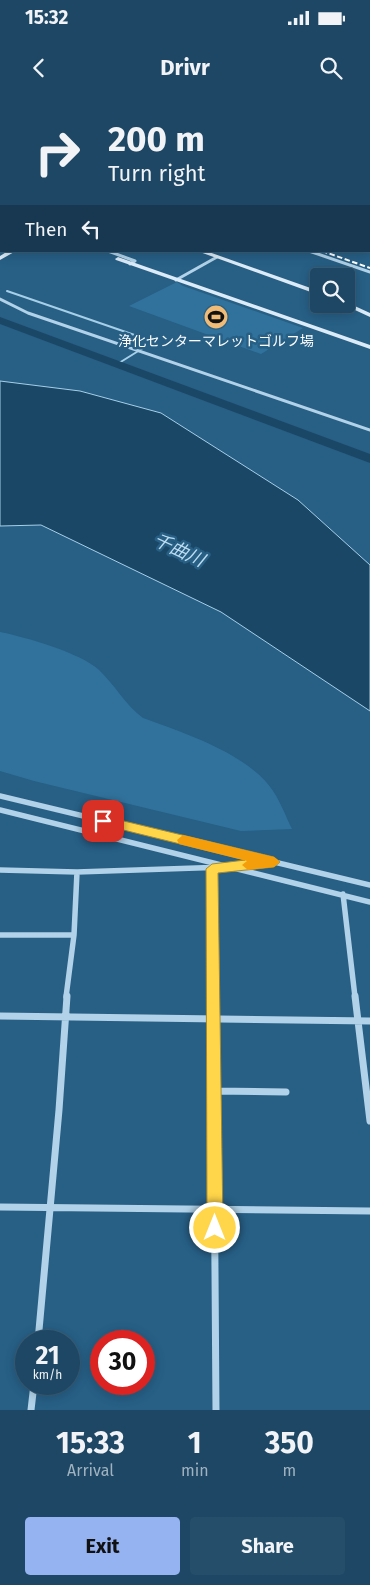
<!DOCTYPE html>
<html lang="en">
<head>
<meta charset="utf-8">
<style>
  :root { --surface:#1d4764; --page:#254e6a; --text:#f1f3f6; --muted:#a0b2bf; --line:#3b5f78; --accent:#95b2f1 }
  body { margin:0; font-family:"Fira Sans","Noto Sans JP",sans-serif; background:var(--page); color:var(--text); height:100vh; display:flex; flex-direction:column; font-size:19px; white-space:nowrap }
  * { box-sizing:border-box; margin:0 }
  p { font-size:16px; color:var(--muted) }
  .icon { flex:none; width:28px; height:28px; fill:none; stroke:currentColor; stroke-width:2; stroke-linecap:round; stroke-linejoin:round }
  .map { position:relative; height:1310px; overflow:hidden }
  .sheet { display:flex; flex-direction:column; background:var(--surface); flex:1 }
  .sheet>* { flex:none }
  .guide { position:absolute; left:0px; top:0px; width:370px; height:152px; box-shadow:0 2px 12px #0003,0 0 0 1px var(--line); background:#1d4764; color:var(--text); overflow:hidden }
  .buttons { position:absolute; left:310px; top:168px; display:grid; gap:10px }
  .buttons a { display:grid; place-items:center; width:45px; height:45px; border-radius:5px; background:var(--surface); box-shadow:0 2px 12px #0003,0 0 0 1px var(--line); font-size:25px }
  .speed { position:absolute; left:15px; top:1230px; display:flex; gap:10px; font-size:25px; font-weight:700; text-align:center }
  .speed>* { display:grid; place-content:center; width:65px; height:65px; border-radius:50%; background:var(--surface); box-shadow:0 2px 12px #0003,0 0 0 1px var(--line); line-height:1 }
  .speed small { font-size:12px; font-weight:400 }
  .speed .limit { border:8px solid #d22; background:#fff; color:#111 }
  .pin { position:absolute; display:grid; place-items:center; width:42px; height:42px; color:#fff; margin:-21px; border-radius:10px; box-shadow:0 2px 8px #0006 }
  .me { position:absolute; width:55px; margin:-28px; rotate:0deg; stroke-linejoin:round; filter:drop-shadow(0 0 4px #0008) }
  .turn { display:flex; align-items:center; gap:18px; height:105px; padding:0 25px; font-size:22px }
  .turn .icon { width:65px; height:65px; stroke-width:2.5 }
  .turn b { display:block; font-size:35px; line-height:42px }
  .then { display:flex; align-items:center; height:48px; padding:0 25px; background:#0003; gap:10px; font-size:19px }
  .eta { display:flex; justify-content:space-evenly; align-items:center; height:85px; text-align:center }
  .eta b { font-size:30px; font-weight:700; line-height:35px }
  .primary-button { display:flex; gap:10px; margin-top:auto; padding:10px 25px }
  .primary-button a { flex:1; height:58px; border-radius:5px; background:var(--accent); color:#111; font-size:20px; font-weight:700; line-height:58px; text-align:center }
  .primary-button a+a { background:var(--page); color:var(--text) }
  .status { display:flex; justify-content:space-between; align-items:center; height:35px; padding:0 25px; background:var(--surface); direction:ltr }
  .status svg { height:14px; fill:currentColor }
  header { display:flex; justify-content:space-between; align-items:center; height:65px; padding:0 25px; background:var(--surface); font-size:22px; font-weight:700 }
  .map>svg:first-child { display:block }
  .green { fill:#31729c }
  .water { fill:#1b4766; stroke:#a6cfe8 }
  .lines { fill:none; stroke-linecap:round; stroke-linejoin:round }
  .stream { stroke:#a6cfe8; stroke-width:2 }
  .river { fill:#1b4766; fill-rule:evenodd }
  .street-far3 { stroke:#b1d2e8; stroke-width:2.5 }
  .street-far2 { stroke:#b1d2e8; stroke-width:3 }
  .street-far1 { stroke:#b1d2e8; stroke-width:5.5 }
  .street { stroke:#b1d2e8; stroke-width:7 }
  .secondary { fill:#dbebf7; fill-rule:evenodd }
  .highway { fill:#fff; fill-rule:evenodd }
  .rail-far1 { stroke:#fff; stroke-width:1; stroke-dasharray:4.5 2; stroke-linecap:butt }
  .rail { stroke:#fff; stroke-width:2; stroke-dasharray:5.5 2.5; stroke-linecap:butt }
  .route { fill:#ffd54a; stroke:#a68a30 }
  .slow { fill:#f59e0b }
  .labels { text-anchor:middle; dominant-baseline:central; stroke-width:5; stroke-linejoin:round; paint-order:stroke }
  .far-poi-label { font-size:14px; fill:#fff; stroke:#275f85 }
  .water-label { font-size:18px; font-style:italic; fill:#bddcef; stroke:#275f85 }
</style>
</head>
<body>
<div class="status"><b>15:32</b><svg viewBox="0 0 49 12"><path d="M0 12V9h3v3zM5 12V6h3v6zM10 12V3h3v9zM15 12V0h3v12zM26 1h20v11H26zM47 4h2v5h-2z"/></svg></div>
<header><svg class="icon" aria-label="back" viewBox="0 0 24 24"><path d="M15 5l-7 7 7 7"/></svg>Drivr<svg class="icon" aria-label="search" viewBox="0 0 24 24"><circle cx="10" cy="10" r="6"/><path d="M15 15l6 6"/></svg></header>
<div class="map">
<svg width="370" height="1310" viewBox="0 0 370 1310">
  <rect width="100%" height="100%" fill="#275f85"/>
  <path class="green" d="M 177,182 L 183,186 L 303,228 L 261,254 L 129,206 Z
    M 0,532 C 25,537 81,553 99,570 C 115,585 126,606 143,618 C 184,633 249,654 273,691 C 281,703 286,717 292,729 L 241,731 L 34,681 L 0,671 Z"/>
  <path class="water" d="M 0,281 L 80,291 L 161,313 L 298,400 L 370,465 L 370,611 L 221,512 L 41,425 L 0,426 Z"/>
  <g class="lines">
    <path class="stream" d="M 7,191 L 149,240 L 148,245 L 119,263"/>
    <path class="river" d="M 0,217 L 370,354 L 370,363 L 0,224 Z"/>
    <path class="street-far3" d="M 55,0 L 60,1
      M 340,0 L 344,1
      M 17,1 L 20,0"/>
    <path class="street-far2" d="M 108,151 L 135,161 L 130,164
      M 309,151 L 370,172
      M 176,180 L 217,157
      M 0,199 L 28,213 L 370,330"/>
    <path class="street-far1" d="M 0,696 L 370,785
      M 0,710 L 370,802
      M 235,767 L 269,763
      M 212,769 L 213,897
      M 0,770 L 77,772 L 226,767
      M 343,794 L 355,897
      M 0,835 L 74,835
      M 66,897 L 74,835 L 77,772"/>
    <path class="street" d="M 213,896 L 216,1310
      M 355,896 L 370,1021
      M 0,916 L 370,921
      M 213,991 L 286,992
      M 0,1107 L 370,1111
      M 38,1241 L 59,1010 L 67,896
      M 31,1310 L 34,1284"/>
    <path class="secondary" d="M 369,72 L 370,72 L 370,74 L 369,74 Z
      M 0,82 L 1,82 L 1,85 L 0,85 Z
      M 369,104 L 370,105 L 370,110 L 369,109 Z
      M 0,147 L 1,147 L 1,151 L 0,151 Z
      M 8,151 L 16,151 L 0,160 L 0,156 Z
      M 197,151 L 206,151 L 319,191 L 319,195 Z
      M 118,157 L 370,245 L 370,249 L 116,160 L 115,159 Z
      M 346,202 L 370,213 L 370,217 L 342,204 Z"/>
    <path class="highway" d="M 208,0 L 221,0 L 221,1 L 209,1 Z
      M 369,28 L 370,28 L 370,33 L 369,33 Z
      M 0,67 L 1,67 L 1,71 L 0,71 Z"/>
    <path class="rail-far1" d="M 243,0 L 245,1"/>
    <path class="rail" d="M 322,151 L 370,168"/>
  </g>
  <path class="route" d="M 103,716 L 274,757 L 280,762 L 274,767 L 218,773 L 223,1128 L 221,1133 L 215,1136 L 210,1133 L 207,1128 L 206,769 L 212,764 L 245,760 L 99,724 L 97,721 L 99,718 Z"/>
  <path class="slow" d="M 183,735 L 274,757 L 280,762 L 274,767 L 248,770 L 242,765 L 247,761 L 179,744 L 177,740 Z"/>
  <defs>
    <symbol id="stadium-disc" viewBox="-11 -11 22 22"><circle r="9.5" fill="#f0ba77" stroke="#275f85"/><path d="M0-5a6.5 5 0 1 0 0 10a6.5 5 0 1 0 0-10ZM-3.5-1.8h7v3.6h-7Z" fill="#111"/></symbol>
  </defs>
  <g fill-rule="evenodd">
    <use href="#stadium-disc" x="202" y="203" width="28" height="28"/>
  </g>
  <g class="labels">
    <g class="far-poi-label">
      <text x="216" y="241">浄化センターマレットゴルフ場</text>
    </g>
    <g class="water-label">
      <text transform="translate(179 450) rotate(25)">千曲川</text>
    </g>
  </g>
</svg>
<div class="buttons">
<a><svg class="icon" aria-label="search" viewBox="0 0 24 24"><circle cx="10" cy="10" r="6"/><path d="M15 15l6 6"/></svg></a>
</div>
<div class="speed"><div>21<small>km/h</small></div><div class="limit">30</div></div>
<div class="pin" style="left:103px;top:721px;background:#d93025"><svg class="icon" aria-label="arrive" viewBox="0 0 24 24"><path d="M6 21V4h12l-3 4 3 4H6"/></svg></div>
<svg class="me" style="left:215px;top:1128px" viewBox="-20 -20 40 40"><circle r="17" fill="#ffd54a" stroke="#fff" stroke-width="3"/><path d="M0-11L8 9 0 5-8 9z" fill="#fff"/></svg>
<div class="guide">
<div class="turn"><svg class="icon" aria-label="right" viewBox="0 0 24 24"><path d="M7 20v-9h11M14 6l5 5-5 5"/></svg><div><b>200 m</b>Turn right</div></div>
<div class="then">Then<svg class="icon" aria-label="left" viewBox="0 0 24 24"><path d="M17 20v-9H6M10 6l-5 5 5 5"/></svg></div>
</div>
</div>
<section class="sheet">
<div class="eta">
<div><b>15:33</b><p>Arrival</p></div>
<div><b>1</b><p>min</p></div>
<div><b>350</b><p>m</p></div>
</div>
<div class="primary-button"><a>Exit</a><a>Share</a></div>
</section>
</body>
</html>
